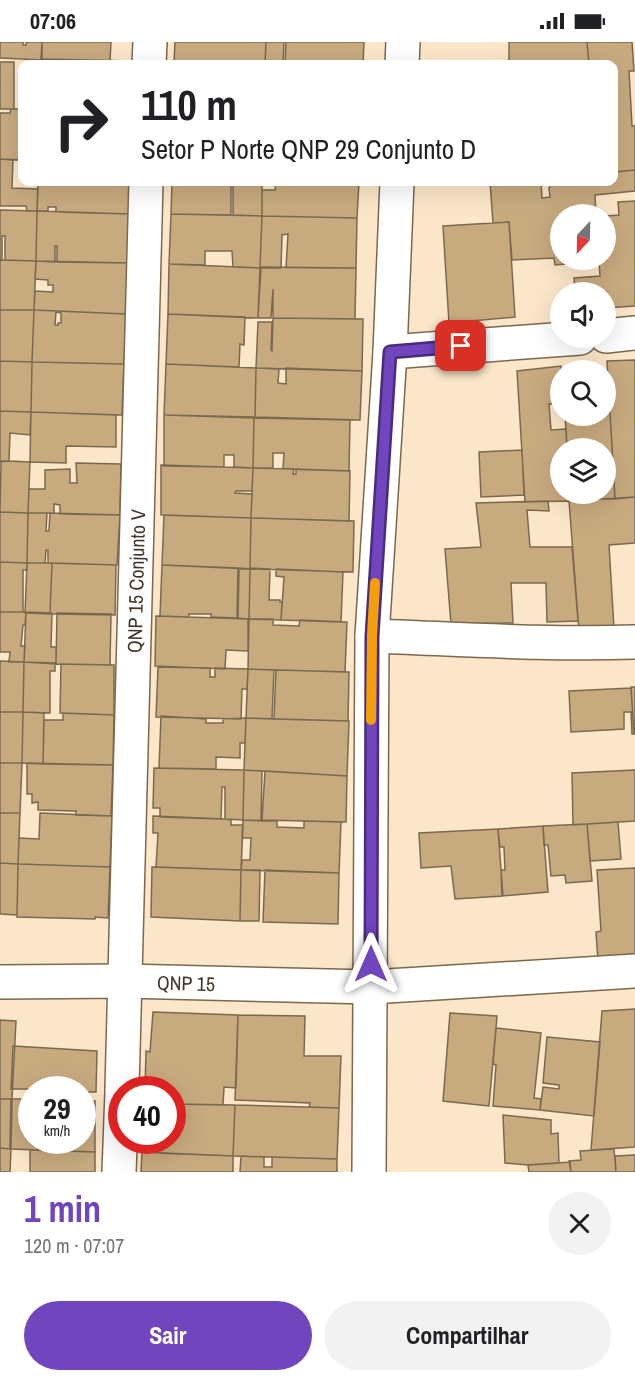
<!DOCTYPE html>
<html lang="pt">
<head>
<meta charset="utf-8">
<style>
  :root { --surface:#fff; --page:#f2f2f2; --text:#202124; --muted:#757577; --accent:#7045be }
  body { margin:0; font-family:"Archivo Narrow",sans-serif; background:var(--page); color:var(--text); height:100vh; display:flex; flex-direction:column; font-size:22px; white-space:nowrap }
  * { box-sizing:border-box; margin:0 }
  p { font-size:20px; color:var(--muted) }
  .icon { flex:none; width:33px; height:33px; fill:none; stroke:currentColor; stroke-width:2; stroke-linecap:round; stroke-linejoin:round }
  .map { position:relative; height:1130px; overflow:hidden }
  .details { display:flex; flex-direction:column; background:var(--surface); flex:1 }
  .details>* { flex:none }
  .guide { position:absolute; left:18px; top:18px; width:600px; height:126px; border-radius:12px; box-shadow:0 6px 24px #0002; background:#fff; color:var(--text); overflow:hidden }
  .needle { width:39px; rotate:202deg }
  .buttons { position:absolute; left:550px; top:162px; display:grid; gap:12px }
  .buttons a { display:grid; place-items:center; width:66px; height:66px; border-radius:50%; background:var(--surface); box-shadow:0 6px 24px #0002; font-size:30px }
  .speed { position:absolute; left:18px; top:1034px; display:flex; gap:12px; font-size:30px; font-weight:700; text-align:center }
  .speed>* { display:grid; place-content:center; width:78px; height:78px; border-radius:50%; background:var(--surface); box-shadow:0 6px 24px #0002; line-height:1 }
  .speed small { font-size:15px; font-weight:400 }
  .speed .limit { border:9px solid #d22; background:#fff; color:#111 }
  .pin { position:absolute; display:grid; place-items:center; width:51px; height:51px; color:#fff; margin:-26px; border-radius:12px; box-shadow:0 3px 9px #0006 }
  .me { position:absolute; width:66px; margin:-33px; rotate:0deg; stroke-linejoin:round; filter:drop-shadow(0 0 4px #0008) }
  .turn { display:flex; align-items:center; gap:21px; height:126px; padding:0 24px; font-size:27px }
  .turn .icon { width:78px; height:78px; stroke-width:2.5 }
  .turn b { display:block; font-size:42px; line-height:51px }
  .round { display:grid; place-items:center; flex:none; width:63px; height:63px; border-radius:32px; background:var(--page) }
  .headline { display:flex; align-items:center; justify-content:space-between; height:102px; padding:0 24px }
  h1 { font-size:36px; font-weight:700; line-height:45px; color:var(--accent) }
  .primary-button { display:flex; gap:12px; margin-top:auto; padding:12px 24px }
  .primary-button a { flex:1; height:69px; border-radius:36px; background:var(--accent); color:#fff; font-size:24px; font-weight:700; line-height:69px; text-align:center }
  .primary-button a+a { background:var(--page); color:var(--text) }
  .status { display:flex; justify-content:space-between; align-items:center; height:42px; padding:0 30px; background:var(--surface); direction:ltr }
  .status svg { height:16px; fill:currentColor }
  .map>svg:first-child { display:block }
  .building { fill:#c8aa7f; stroke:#7b694f; stroke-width:1.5; fill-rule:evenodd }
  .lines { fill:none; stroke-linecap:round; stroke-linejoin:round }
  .minor-casing { stroke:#7b684e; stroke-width:36 }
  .minor { stroke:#fff; stroke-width:33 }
  .route-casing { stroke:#492d7c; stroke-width:15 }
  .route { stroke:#7045be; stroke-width:10 }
  .slow { stroke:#f59e0b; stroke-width:10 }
  .labels { text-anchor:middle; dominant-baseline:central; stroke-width:4.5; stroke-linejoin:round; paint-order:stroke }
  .street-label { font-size:20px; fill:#40372c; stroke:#fff }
</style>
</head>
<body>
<div class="status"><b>07:06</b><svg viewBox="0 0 49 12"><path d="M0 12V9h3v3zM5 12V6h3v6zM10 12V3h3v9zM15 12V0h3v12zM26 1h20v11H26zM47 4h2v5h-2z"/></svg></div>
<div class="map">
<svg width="635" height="1130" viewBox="0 0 635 1130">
  <rect width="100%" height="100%" fill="#fbe6c9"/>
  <path class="building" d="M 0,0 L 23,0 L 23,3 L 26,3 L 26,0 L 42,0 L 42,18 L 0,16 Z
    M 42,0 L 111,0 L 110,19 L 41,17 Z
    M 175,0 L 266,0 L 265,22 L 174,20 Z
    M 266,0 L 284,0 L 283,22 L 265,22 Z
    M 286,0 L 364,0 L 363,22 L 285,22 Z
    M 509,0 L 587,0 L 589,22 L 509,22 Z
    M 587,0 L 632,0 L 634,29 L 629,29 L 632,84 L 635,84 L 635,128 L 614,130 L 614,22 L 589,22 Z
    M 41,17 L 131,19 L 134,20 L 134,22 L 41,22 Z
    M 0,20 L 14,20 L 14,67 L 0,67 Z
    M 174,20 L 219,22 L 174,22 Z
    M 11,67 L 22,67 L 22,118 L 0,117 L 0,71 L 10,71 Z
    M 0,117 L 13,118 L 12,146 L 38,147 L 37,169 L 27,169 L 26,164 L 0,164 Z
    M 635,128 L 635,149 L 595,153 L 596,172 L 561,172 L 561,218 L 606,218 L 606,174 L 619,173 L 618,160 L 635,159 L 635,264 L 606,266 L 606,250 L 575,250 L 574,236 L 600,234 L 599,219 L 555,223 L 554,216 L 512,218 L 509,180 L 493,181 L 490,140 L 541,140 L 542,156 L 550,155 L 549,146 L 550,145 L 550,140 L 614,140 L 614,130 Z
    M 38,140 L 130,140 L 129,172 L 56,170 L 56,165 L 48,165 L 48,169 L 37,169 Z
    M 172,140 L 231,140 L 231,173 L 171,172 Z
    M 233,140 L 262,140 L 262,174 L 233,173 Z
    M 276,140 L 359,140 L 357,176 L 262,174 L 262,148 L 275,148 Z
    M 0,168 L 37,169 L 36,219 L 5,218 L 5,194 L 2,194 L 2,218 L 0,218 Z
    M 37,169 L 129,172 L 128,221 L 57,220 L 57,204 L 55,204 L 55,220 L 36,219 Z
    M 171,172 L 262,174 L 260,226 L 233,225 L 232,209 L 205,209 L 205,223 L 169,222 Z
    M 262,174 L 357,176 L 356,226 L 286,226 L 288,192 L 282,193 L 281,226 L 260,226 Z
    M 509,180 L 515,275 L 449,281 L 443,184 Z
    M 0,218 L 36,219 L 34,268 L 0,268 Z
    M 36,219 L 128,221 L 126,272 L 34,268 L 35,249 L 53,250 L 53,243 L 48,243 L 48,238 L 35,237 Z
    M 169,222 L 260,226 L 258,276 L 168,272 Z
    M 261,225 L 356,226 L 355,277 L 273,276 L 273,247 L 271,276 L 258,276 Z
    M 0,268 L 34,268 L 32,320 L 0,319 Z
    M 34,268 L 126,272 L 124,322 L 32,320 ZM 56,270 L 61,271 L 61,281 L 58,281 L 58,283 L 55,283 Z
    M 168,272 L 245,275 L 244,303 L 240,302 L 239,325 L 166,322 Z
    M 273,276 L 363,277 L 362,329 L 256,326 L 258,280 L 272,280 L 271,308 L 272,309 Z
    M 635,318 L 635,455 L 615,457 L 607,319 Z
    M 0,319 L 32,320 L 31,370 L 0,369 Z
    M 32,320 L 124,322 L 122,373 L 31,370 Z
    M 166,322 L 256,326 L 255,375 L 164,373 Z
    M 561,324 L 561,362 L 549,362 L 551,388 L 566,387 L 567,406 L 561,406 L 561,452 L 569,452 L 569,459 L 525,460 L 517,329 Z
    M 256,326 L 279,327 L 278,341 L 286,342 L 286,326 L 362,329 L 360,378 L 255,375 Z
    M 0,369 L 31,370 L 30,393 L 10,391 L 9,419 L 0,419 Z
    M 31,370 L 116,373 L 116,405 L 66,404 L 66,421 L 30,420 Z
    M 606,370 L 610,370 L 615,457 L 599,457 L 599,452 L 606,452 L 606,406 L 567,406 L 565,374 L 606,374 Z
    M 164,373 L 254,376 L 253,426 L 234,425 L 234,413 L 224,413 L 224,425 L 164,424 Z
    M 254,376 L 350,378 L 349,429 L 283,427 L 284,411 L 273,411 L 273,426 L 253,426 Z
    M 522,408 L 524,453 L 481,455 L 479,410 Z
    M 9,419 L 30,420 L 28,471 L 0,470 L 1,420 Z
    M 76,421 L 121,422 L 120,473 L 60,472 L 60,463 L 54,462 L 54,471 L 28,471 L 29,447 L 45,447 L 45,428 L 70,427 L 70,441 L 77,441 Z
    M 161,423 L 253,426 L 252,449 L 236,449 L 235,451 L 252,452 L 251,476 L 161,473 Z
    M 253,426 L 294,427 L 293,432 L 296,432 L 296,427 L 350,429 L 349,479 L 251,476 Z
    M 569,452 L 592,452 L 592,458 L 569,459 Z
    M 635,455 L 635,501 L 609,503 L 614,586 L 579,589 L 569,459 Z
    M 548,459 L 549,469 L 527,468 L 530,505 L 572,505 L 578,579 L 547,580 L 546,541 L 511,541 L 513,581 L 451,582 L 445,507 L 481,505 L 476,461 Z
    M 0,470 L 28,471 L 27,521 L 0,520 Z
    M 28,471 L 47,471 L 46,489 L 49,489 L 50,471 L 120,473 L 117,523 L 48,521 L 48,508 L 46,508 L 45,521 L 27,521 Z
    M 164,473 L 251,476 L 250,527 L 162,523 Z
    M 251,476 L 354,479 L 353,530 L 250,527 Z
    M 0,520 L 27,521 L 27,528 L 23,528 L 23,570 L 0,570 Z
    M 27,521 L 52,521 L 50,572 L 25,571 Z
    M 52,521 L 116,523 L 115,573 L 50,572 Z
    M 162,523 L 238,526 L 237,576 L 211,575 L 211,572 L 189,572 L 189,575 L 160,574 Z
    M 239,526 L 250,527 L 249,577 L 238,576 Z
    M 250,526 L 270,527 L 269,558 L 280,558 L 280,560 L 282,560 L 281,578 L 249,577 Z
    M 276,527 L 343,530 L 341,580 L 281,578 L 284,535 L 276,534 Z
    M 0,570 L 26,570 L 25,583 L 23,583 L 21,604 L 25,604 L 24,620 L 9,620 L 10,610 L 0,610 Z
    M 26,570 L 52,571 L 51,605 L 56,605 L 56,622 L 24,620 Z
    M 57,571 L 111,572 L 110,623 L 56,622 Z
    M 156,574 L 248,577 L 248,609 L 226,608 L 225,627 L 155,624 Z
    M 249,577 L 273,577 L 273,583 L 299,584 L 300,578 L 347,580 L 345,630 L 248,627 Z
    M 0,619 L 24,620 L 23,670 L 0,670 Z
    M 24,620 L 55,621 L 55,629 L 50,629 L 50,671 L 23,670 Z
    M 61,622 L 114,623 L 114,673 L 60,671 Z
    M 158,625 L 210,626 L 210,635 L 215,635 L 215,626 L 248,627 L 247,647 L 242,647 L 241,677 L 156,675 Z
    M 248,627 L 274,628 L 272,677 L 246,676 Z
    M 276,628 L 349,630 L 348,679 L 274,677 Z
    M 631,645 L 635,645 L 635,692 L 634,692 Z
    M 631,646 L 634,692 L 632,692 L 631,670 L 624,670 L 624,687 L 571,690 L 569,649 Z
    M 0,670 L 23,670 L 22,721 L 0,721 Z
    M 23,670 L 44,671 L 43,722 L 22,721 Z
    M 63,671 L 114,673 L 113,723 L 43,722 L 44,678 L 63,678 Z
    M 161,674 L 206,677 L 206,681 L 223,681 L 223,677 L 246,676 L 245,701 L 240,701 L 240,716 L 216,715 L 216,727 L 159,726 Z
    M 246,676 L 349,679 L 347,734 L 244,728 Z
    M 0,721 L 22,721 L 20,771 L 0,771 Z
    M 27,721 L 113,723 L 111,774 L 76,773 L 76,769 L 38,768 L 38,760 L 32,761 L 32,752 L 27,752 Z
    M 154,726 L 244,728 L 243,778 L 225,777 L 225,745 L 222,745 L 221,777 L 160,775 L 160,766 L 153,766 Z
    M 244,728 L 262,729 L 261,779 L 243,778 Z
    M 635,728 L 635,779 L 573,783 L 572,731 Z
    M 265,729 L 347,734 L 346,780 L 262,778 Z
    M 0,771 L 20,771 L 18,822 L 0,821 Z
    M 40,771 L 112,774 L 110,825 L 18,822 L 19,796 L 39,797 Z
    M 153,774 L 225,777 L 231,778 L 231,783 L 243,783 L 241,828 L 156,825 L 158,791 L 153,791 Z
    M 243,778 L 277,779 L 277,785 L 304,786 L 304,779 L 341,780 L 339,831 L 241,828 L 242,818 L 250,818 L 251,796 L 242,796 Z
    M 618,780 L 621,817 L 590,819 L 587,782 Z
    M 587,782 L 592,839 L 566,841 L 565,833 L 551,834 L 548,803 L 544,803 L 543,784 Z
    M 543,784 L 548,850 L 502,854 L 501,828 L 505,828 L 504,805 L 500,805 L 498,787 Z
    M 498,787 L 503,854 L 455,857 L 451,824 L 421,826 L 419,791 Z
    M 0,821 L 18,822 L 17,873 L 0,872 Z
    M 18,822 L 110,825 L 108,876 L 95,875 L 95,877 L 17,875 Z
    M 152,825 L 241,828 L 240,879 L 151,875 Z
    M 635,826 L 635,916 L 598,919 L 596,890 L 601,889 L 597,828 Z
    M 241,828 L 260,828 L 259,879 L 240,879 Z
    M 265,828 L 339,831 L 338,882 L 263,880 Z
    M 635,967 L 635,1105 L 591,1108 L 602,969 Z
    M 153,970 L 238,973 L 236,1046 L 224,1045 L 223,1063 L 172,1062 L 172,1047 L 145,1047 L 146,1009 L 150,1010 Z
    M 450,971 L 497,974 L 489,1064 L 443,1059 Z
    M 238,973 L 305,974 L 304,1014 L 341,1014 L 339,1066 L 309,1065 L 310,1061 L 235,1058 Z
    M 0,978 L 16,979 L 12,1057 L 0,1057 Z
    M 496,986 L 541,991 L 534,1056 L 541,1057 L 540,1068 L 493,1064 L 496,1023 L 493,1022 Z
    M 547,995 L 600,1000 L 594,1074 L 540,1068 L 543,1045 L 559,1047 L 559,1043 L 543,1041 Z
    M 13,1004 L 97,1009 L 96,1050 L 82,1050 L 82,1047 L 11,1047 Z
    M 0,1057 L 12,1057 L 11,1107 L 0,1106 Z
    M 11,1057 L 32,1057 L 32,1098 L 82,1098 L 82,1059 L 95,1059 L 95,1110 L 10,1107 Z
    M 172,1062 L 235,1063 L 233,1114 L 155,1111 L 156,1098 L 172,1098 Z
    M 235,1063 L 339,1066 L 337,1117 L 233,1114 Z
    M 503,1073 L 551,1078 L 551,1092 L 558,1091 L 559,1121 L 528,1123 L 505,1121 Z
    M 0,1106 L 11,1107 L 10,1130 L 0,1130 Z
    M 614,1107 L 616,1130 L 571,1130 L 569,1119 L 581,1118 L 580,1109 Z
    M 30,1108 L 95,1110 L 95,1130 L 30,1130 Z
    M 142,1110 L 233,1114 L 233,1130 L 141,1130 Z
    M 635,1113 L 635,1130 L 616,1130 L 615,1114 Z
    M 241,1114 L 264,1115 L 264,1125 L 272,1125 L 272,1115 L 337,1117 L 337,1130 L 240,1130 Z
    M 570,1120 L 571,1130 L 529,1130 L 528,1123 Z"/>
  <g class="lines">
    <defs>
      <g id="minor">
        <path d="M 149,22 L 150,0"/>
        <path d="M 402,22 L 403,0"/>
        <path d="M 606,294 L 635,291"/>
        <path d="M 390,310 L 580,296"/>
        <path d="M 372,594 C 459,597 547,603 635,600"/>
        <path id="s1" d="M 0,940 L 125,939 L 371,945 L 635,929"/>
        <path id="s2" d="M 122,1047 L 146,140"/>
        <path d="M 119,1130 L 122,1050"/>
        <path d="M 369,1130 L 372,594 L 390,310 L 397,140"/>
      </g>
    </defs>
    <use href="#minor" class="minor-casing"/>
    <use href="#minor" class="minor"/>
  </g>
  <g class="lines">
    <defs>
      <path id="route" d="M 371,922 L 372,594 L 390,310 L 461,304"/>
    </defs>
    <use href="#route" class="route-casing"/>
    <use href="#route" class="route"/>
    <path class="slow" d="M 371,678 L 372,594 L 375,541"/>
  </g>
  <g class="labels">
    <g class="street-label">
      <text stroke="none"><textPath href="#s2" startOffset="508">QNP 15 Conjunto V</textPath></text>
      <text stroke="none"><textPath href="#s1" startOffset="186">QNP 15</textPath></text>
    </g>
  </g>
</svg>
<div class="buttons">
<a><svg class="needle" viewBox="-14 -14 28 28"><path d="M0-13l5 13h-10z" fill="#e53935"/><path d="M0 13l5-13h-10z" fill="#757577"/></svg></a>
<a><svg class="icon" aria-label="sound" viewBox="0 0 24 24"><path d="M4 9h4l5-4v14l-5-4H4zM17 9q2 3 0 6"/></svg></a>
<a><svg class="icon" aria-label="search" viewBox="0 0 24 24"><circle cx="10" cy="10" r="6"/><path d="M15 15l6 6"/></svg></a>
<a><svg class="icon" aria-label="layers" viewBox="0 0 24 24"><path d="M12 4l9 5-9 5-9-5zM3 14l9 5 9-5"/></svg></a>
</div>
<div class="speed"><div>29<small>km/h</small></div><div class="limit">40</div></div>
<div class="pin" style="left:461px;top:304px;background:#d93025"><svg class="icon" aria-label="arrive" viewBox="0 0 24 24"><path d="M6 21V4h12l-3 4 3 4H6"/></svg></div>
<svg class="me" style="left:371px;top:922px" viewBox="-20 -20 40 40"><path d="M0-17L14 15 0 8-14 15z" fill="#7045be" stroke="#fff" stroke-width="4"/></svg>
<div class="guide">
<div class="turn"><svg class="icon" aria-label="right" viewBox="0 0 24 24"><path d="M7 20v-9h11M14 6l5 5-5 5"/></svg><div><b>110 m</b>Setor P Norte QNP 29 Conjunto D</div></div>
</div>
</div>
<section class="details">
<div class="headline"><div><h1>1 min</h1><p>120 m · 07:07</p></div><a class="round"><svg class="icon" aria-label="close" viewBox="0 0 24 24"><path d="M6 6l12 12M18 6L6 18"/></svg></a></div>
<div class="primary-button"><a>Sair</a><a>Compartilhar</a></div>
</section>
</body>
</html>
